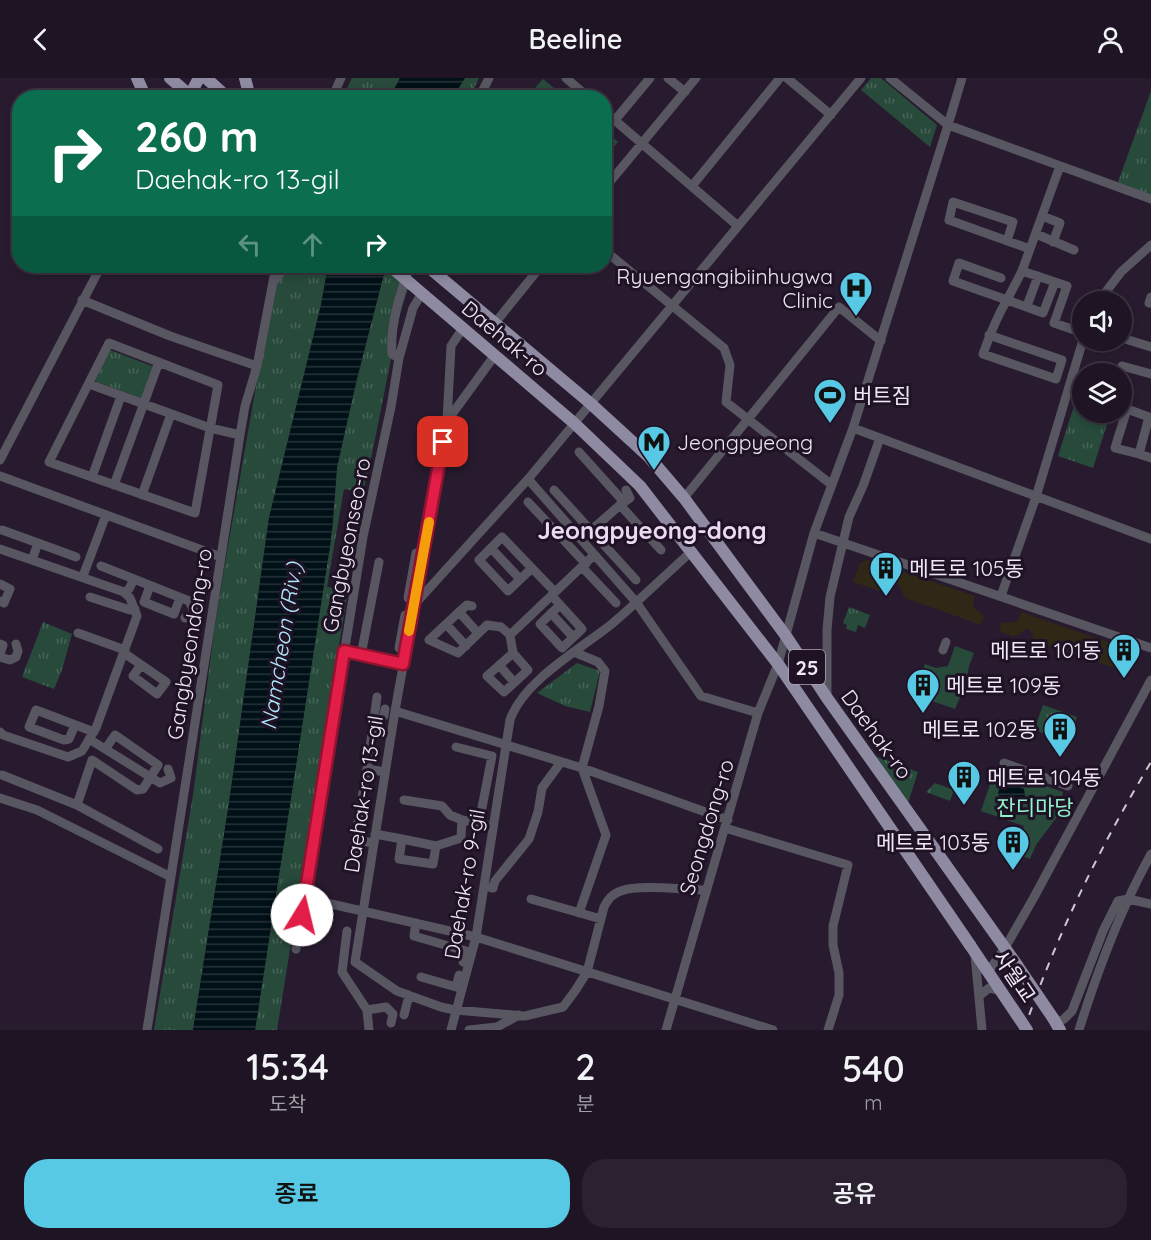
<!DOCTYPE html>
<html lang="ko">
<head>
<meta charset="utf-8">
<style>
  :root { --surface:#1e1423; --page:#2b2130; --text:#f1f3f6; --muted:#a19ea6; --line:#3c3341; --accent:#58c9e4 }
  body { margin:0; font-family:Quicksand,"Noto Sans KR",sans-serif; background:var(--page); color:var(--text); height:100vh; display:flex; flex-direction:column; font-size:22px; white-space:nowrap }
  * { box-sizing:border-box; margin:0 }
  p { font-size:20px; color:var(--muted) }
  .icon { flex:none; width:33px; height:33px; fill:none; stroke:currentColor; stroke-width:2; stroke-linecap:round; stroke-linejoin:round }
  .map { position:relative; height:952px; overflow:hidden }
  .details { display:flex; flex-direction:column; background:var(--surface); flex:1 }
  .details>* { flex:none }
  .top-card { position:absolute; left:12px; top:12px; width:600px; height:183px; border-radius:24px; box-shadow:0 3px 9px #0003,0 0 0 2px var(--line); background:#0b6e4f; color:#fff; overflow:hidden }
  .tools { position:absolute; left:1072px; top:213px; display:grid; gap:12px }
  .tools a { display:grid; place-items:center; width:60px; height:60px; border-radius:50%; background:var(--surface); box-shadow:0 3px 9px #0003,0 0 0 2px var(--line); font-size:30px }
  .pin { position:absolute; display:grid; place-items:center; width:51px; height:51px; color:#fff; margin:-26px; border-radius:12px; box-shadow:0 3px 9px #0006 }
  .me { position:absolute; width:66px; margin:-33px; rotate:9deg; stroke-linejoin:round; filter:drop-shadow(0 0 4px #0008) }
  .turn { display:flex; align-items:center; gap:21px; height:126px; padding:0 24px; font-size:27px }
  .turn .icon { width:78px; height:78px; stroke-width:2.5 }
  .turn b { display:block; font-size:42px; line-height:51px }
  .lanes { display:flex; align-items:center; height:57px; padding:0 24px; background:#0003; justify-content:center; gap:30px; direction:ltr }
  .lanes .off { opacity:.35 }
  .eta { display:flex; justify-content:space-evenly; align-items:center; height:102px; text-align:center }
  .eta b { font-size:36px; font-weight:600; line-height:42px }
  .action { display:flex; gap:12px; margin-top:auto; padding:12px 24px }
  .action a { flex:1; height:69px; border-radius:24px; background:var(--accent); color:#111; font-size:24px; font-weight:600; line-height:69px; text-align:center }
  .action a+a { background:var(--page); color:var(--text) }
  header { display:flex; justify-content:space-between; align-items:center; height:78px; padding:0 24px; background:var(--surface); font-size:27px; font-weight:600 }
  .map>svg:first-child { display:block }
  .commercial { fill:#2f2817 }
  .green { fill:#274a3b }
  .park { fill:url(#park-tufts) }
  .water { fill:url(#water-rules) }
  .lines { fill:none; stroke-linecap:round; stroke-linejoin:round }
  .minor { stroke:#575661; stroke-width:9 }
  .major { stroke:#8d8aa1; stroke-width:12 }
  .rail { stroke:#cfc6d4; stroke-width:2; stroke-dasharray:8 8; stroke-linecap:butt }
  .major-bridge { stroke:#8d8aa1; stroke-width:12 }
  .route-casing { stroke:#92132f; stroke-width:15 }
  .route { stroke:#e11d48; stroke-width:10 }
  .slow { stroke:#f59e0b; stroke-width:10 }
  .labels { text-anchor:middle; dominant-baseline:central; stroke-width:6; stroke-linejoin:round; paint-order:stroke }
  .shield { fill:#1f1225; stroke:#b1a7b6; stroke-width:1.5 }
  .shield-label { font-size:20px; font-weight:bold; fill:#efe7f4 }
  .poi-label { font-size:21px; fill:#efe7f4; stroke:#1f1225; text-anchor:start }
  .street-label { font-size:21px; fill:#efe7f4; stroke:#1f1225 }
  .park-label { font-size:21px; fill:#92f2c9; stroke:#1f1225 }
  .water-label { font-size:22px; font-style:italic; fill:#b0ebfe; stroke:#1f1225 }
  .quarter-label { font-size:24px; font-weight:bold; fill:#ecdaf5; stroke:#1f1225 }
</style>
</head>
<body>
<header><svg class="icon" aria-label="back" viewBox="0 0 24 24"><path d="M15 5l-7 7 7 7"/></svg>Beeline<svg class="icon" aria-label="person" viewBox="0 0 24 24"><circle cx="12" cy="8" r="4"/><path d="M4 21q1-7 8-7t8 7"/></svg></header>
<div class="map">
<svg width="1151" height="952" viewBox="0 0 1151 952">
  <defs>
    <pattern id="park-tufts" width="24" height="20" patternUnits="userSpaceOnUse" patternTransform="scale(1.5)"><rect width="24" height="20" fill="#274a3b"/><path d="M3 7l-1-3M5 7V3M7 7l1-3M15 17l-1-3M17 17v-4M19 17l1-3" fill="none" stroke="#476458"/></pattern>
    <pattern id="water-rules" width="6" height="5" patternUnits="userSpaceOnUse" patternTransform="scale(1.5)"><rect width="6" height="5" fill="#001017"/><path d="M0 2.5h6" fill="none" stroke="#263339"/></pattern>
  </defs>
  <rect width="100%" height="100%" fill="#281b2f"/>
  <path class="commercial" d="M 868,482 L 975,518 L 973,525 L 975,531 L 984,538 L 981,547 L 905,520 L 898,506 L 895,505 L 889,509 L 889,510 L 880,513 L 853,504 L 860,485 Z
    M 1021,534 L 1125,570 L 1118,591 L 1035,563 L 1029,551 L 1026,551 L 1014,559 L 999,553 L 1002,544 L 1013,545 L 1019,540 Z"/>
  <path class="green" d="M 543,1 L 565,19 L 527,19 Z
    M 605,52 L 618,64 L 605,80 Z
    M 955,568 L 974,575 L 969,588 L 966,606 L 955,631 L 909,615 L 911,607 L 917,608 L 925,586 L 936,590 L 948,588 Z
    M 1001,690 L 1013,701 L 1024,703 L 1025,701 L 1063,714 L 1057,739 L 1036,767 L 1030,781 L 1014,775 L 1024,748 L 981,733 L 995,691 Z"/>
  <path class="park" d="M 352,0 L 400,0 L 390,19 L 342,20 Z
    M 464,0 L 479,0 L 470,19 L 453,20 Z
    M 871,0 L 881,0 L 937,47 L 930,69 L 861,12 Z
    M 1151,13 L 1151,124 L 1115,112 Z
    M 280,188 L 328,188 L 321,227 L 269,440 L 229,725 L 193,952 L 154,952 L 193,717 L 214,553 L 225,485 L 259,291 Z
    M 386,188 L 415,188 L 400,236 L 372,376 L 363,414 L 344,411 L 327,509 L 348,512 L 277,952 L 255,952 L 333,446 L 337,389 L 356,305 Z
    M 110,272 L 157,290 L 143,321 L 95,303 Z
    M 1075,325 L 1083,328 L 1083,334 L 1103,335 L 1110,337 L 1093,390 L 1058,378 Z
    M 849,529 L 870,537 L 865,550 L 858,547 L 856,554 L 846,551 L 847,547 L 843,545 Z
    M 43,544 L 72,556 L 62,592 L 54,611 L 22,599 Z
    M 577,585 L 600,593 L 590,634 L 565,628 L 537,615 Z
    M 1043,627 L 1077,639 L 1068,664 L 1034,652 Z
    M 875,678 L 918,694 L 908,725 Z
    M 935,705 L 954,712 L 950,723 L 926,714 Z
    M 1000,722 L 1025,730 L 1022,737 L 1012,741 L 995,736 Z"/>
  <path class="water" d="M 400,0 L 465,0 L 453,19 L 390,19 Z
    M 328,188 L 386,188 L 357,300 L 337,389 L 331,462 L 255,952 L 193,952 L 229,725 L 269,440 L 321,227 Z
    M 1001,706 L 1006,708 L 1014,707 L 1024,711 L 1026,723 L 999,718 L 998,715 Z"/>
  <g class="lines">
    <path class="minor" d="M 566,0 L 589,20
      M 668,0 L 685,14
      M 787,0 L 831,37
      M 962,0 L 948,47 L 1151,121
      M 332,20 L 341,0
      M 479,20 L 489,0
      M 604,33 L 738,148
      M 615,42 L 650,0
      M 692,108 L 780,0
      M 604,111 L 696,0
      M 1042,138 L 1060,145 L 1053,164
      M 1036,156 L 1074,172
      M 1007,163 L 1013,144 L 953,124 L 949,142 L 1030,171
      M 604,172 L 724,270 L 730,287 L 726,324 L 832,407
      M 1022,193 L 1055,204 L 1043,235 L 1007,222 L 1022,193 L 1060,88
      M 275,202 L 286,188
      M 1055,204 L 1067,208 L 1054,245 L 1083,255
      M 1151,219 L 1149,225 L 1151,225
      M 82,222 L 170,258 L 257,288
      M 1098,224 L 1121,194 L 1151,167
      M 1027,228 L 1038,198
      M 495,245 L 541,188
      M 989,257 L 1062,282 L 1056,301 L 983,276 C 990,256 996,240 1007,222 L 953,203 L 959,185 L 1001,200
      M 1122,260 L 1151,269
      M 109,265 L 218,307 L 195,435 L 49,384 Z
      M 495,277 L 447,343 L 395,633 L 355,884 L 397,913 L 441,929 L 455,932 L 525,938 L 563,929 L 575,913 L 587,894 L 604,829 C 608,821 612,816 621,813 C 640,806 684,812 706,812
      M 399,280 L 392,276 C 390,245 400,216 410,188
      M 1122,288 L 1151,296
      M 89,306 L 210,350 L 240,357
      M 1151,340 L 1149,339 L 1139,376 L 1151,380
      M 447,343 L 451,268 L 463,250
      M 853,350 L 1151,461
      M 579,374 L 623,423 L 620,427 L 630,420 L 626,412
      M 1139,376 L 1115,370 L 1127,331 L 1149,339
      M 0,382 L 101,188
      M 0,398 L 221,479
      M 92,399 L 121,318
      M 528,401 L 636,524 L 701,618 L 758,635
      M 114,407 L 159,284
      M 554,412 L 636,502
      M 142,417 L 171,336
      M 684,420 L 839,229 L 881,263
      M 528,424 L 586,486
      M 2,452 L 38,465 L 32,482
      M 814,455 L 1151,570
      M 587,456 L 620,427 L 661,472
      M 38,465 L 76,479
      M 491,470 L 520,501
      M 0,471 L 124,514 L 130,520 L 137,538 L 96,650 L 82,673 L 68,679 L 3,657 L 0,654
      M 101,488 L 134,501
      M 582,489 L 616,525
      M 532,490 L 508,513 L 479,482 L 502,459 L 555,514
      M 83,498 L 106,437
      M 0,506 L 10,511 L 4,525 L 0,523
      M 150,508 L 144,524 L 174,536 L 180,520
      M 124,514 L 129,511 L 134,501 L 189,523 L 194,533 L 190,540 L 185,540
      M 552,518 L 582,551 L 562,570 L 540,546 L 560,527
      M 1001,518 L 1036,419 L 1083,262
      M 90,519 L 130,532 L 135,531
      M 408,520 L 416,475
      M 414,527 L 529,400 L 861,0
      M 459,534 L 467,527 L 472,528
      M 551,535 L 573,559
      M 446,546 L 466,568
      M 78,555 L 125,572
      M 478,555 L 459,534 L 429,562 L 458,575 L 487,547 L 501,549 L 510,557 L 513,575 L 528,592 L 504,614 L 487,598 L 513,575
      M 510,557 L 594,477
      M 0,566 L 3,567 L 0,576
      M 399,570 L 405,537
      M 943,572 L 946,564
      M 344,573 L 403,586
      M 574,574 L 598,584 L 605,593 L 599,628 L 582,690 L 606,757 L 579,835
      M 124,575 L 166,604 L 157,616 L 133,598 L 141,587
      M 361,577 L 379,484
      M 0,579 L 10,582 L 16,579 L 18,573 L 16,566
      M 499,587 L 514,604
      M 377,619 L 367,691 L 385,694
      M 827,620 L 827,552 L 830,519 L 849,439 L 863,408 L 880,360
      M 395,633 L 582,690 L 728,742
      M 373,645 L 384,638 L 385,631
      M 75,647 L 69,661 L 64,662 L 29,649 L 36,632 L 94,654
      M 89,661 L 160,705 L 171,700 L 168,691
      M 456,669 L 492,678 L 479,745 L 485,746
      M 1004,685 L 1068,708
      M 367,691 L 355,762 L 374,765
      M 2,697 L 77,727 L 92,682 L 137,712 L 143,711 L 158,687 L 115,657 L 106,670
      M 0,720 L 37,732 L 169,798
      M 404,722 L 442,728 L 450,737 L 462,742
      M 77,727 L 158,771
      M 725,750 L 848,787 L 833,848 L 833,867 L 839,895 L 839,917 L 828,952
      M 375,756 L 402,761
      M 436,768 L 402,761 L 399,781 L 433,786 L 436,768 L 461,760 L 462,742 L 479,745
      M 354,774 L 355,762
      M 484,808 L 493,810 L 495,803 L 529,761 L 538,734 L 542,710 L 561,684
      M 305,820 L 476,859 L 773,952
      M 531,821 L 601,841
      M 416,845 L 414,858 L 466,873 L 463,884
      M 347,853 L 342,894 L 367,932 L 369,952
      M 296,871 L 363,459 L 391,329 L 399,280 L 413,230 L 422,215
      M 975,877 L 982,952
      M 988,894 L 1006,868 L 1033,821 L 1151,602
      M 421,899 L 456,909 L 459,897
      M 979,918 L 989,910 L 1001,913
      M 367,932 L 386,929 L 393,936 L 391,945
      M 404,937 L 409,917
      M 1056,945 L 1064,941 L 1072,933 L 1103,853 L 1118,823 L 1128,821 L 1151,826
      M 147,952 L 240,357 L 245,328 L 257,288 L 276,188
      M 451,952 L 476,859 L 510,642 C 524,602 581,571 613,545 C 640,522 665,497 691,474
      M 469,952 L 497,949 L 519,937
      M 666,952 L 758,635 L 778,586 L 814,455 L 853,350 L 948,47 L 890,0
      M 1079,952 C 1098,891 1120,832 1151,776"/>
    <path class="major" d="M 137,0 L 146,20
      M 170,0 L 193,20
      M 206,0 L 228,20
      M 245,0 L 250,20
      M 190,17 L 199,0
      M 427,188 L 590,325 L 649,379 L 684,420 L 786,558 L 827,620 L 1017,887
      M 411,206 L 574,345 L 640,408 L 778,586 L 970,867
      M 1053,940 L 1060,952"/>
    <path class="rail" d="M 1024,952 C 1056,858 1100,769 1151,684"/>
    <path class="major-bridge" d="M 390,188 L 411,206
      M 970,867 L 1027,952
      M 1017,887 L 1053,940"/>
  </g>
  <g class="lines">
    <defs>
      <path id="route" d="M 302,837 L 344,573 L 403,586 L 443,364"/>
    </defs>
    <use href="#route" class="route-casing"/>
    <use href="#route" class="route"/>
    <path class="slow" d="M 409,553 L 429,444"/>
  </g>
  <defs>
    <symbol id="hospital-pin" viewBox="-11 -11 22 30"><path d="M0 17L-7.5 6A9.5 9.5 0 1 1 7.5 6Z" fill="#58c9e4" stroke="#1f1225"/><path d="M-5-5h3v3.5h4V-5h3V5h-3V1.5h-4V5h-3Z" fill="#111"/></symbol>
    <symbol id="stadium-pin" viewBox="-11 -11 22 30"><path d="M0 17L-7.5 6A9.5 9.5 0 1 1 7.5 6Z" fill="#58c9e4" stroke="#1f1225"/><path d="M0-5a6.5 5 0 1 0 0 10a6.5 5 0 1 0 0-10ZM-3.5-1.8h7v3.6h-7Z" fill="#111"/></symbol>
    <symbol id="metro-pin" viewBox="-11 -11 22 30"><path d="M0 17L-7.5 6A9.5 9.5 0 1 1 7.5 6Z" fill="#58c9e4" stroke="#1f1225"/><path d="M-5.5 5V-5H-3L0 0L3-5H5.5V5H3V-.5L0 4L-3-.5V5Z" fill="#111"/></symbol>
    <symbol id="building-pin" viewBox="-11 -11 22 30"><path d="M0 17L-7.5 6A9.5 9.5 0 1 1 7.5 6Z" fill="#58c9e4" stroke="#1f1225"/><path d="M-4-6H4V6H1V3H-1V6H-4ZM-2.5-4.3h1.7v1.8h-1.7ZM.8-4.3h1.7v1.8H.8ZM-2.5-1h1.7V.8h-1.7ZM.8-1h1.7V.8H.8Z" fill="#111"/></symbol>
  </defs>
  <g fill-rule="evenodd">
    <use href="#hospital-pin" x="837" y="191" width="38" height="52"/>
    <use href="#stadium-pin" x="811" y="298" width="38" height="52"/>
    <use href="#metro-pin" x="635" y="345" width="38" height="52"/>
    <use href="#building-pin" x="867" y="471" width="38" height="52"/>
    <use href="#building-pin" x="1105" y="553" width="38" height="52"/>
    <use href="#building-pin" x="904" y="588" width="38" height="52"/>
    <use href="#building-pin" x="1041" y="632" width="38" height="52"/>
    <use href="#building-pin" x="945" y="680" width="38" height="52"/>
    <use href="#building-pin" x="994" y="745" width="38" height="52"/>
  </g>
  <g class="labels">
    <rect class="shield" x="789" y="572" width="36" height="34" rx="4.5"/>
    <g class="shield-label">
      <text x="807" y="589">25</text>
    </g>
    <g class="poi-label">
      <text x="833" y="198" text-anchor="end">Ryuengangibiinhugwa<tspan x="833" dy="24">Clinic</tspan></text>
      <text x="853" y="317">버트짐</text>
      <text x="677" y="364">Jeongpyeong</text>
      <text x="909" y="490">메트로 105동</text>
      <text x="1101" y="572" text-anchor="end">메트로 101동</text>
      <text x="946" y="607">메트로 109동</text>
      <text x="1037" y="651" text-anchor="end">메트로 102동</text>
      <text x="987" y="699">메트로 104동</text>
      <text x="990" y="764" text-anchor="end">메트로 103동</text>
    </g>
    <g class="street-label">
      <text transform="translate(505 260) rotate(40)">Daehak-ro</text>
      <text transform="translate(346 467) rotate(-79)">Gangbyeonseo-ro</text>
      <text transform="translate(189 566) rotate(-81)">Gangbyeondong-ro</text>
      <text transform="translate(877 656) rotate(54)">Daehak-ro</text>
      <text transform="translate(363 716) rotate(-81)">Daehak-ro 13-gil</text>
      <text transform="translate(706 749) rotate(-73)">Seongdong-ro</text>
      <text transform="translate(464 806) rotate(-80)">Daehak-ro 9-gil</text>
      <text transform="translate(1015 898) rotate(56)">사월교</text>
    </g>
    <g class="park-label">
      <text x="1035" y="729">잔디마당</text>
    </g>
    <g class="water-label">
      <text transform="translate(281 568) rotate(-81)">Namcheon (Riv.)</text>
    </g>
    <g class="quarter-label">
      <text x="652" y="452">Jeongpyeong-dong</text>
    </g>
  </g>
</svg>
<div class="tools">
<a><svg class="icon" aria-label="sound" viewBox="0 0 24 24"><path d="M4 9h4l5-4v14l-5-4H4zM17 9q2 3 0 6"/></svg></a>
<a><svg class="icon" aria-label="layers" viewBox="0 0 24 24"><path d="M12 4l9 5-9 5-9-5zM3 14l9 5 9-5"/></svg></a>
</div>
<div class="pin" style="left:443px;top:364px;background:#d93025"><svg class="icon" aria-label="arrive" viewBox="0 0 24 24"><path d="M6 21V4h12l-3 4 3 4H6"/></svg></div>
<svg class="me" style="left:302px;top:837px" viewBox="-20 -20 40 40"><circle r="19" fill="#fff"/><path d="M0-13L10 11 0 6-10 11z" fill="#e11d48"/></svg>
<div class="top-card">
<div class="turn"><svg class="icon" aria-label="right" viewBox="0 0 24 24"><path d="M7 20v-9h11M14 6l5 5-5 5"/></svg><div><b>260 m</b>Daehak-ro 13-gil</div></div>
<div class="lanes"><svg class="icon off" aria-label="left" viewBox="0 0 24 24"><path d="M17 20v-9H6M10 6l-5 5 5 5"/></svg><svg class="icon off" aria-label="ahead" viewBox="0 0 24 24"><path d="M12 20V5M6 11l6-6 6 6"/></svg><svg class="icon" aria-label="right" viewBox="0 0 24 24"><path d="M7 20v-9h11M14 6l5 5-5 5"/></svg></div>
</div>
</div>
<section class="details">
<div class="eta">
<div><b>15:34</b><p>도착</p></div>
<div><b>2</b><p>분</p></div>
<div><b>540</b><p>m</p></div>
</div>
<div class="action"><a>종료</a><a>공유</a></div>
</section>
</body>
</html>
